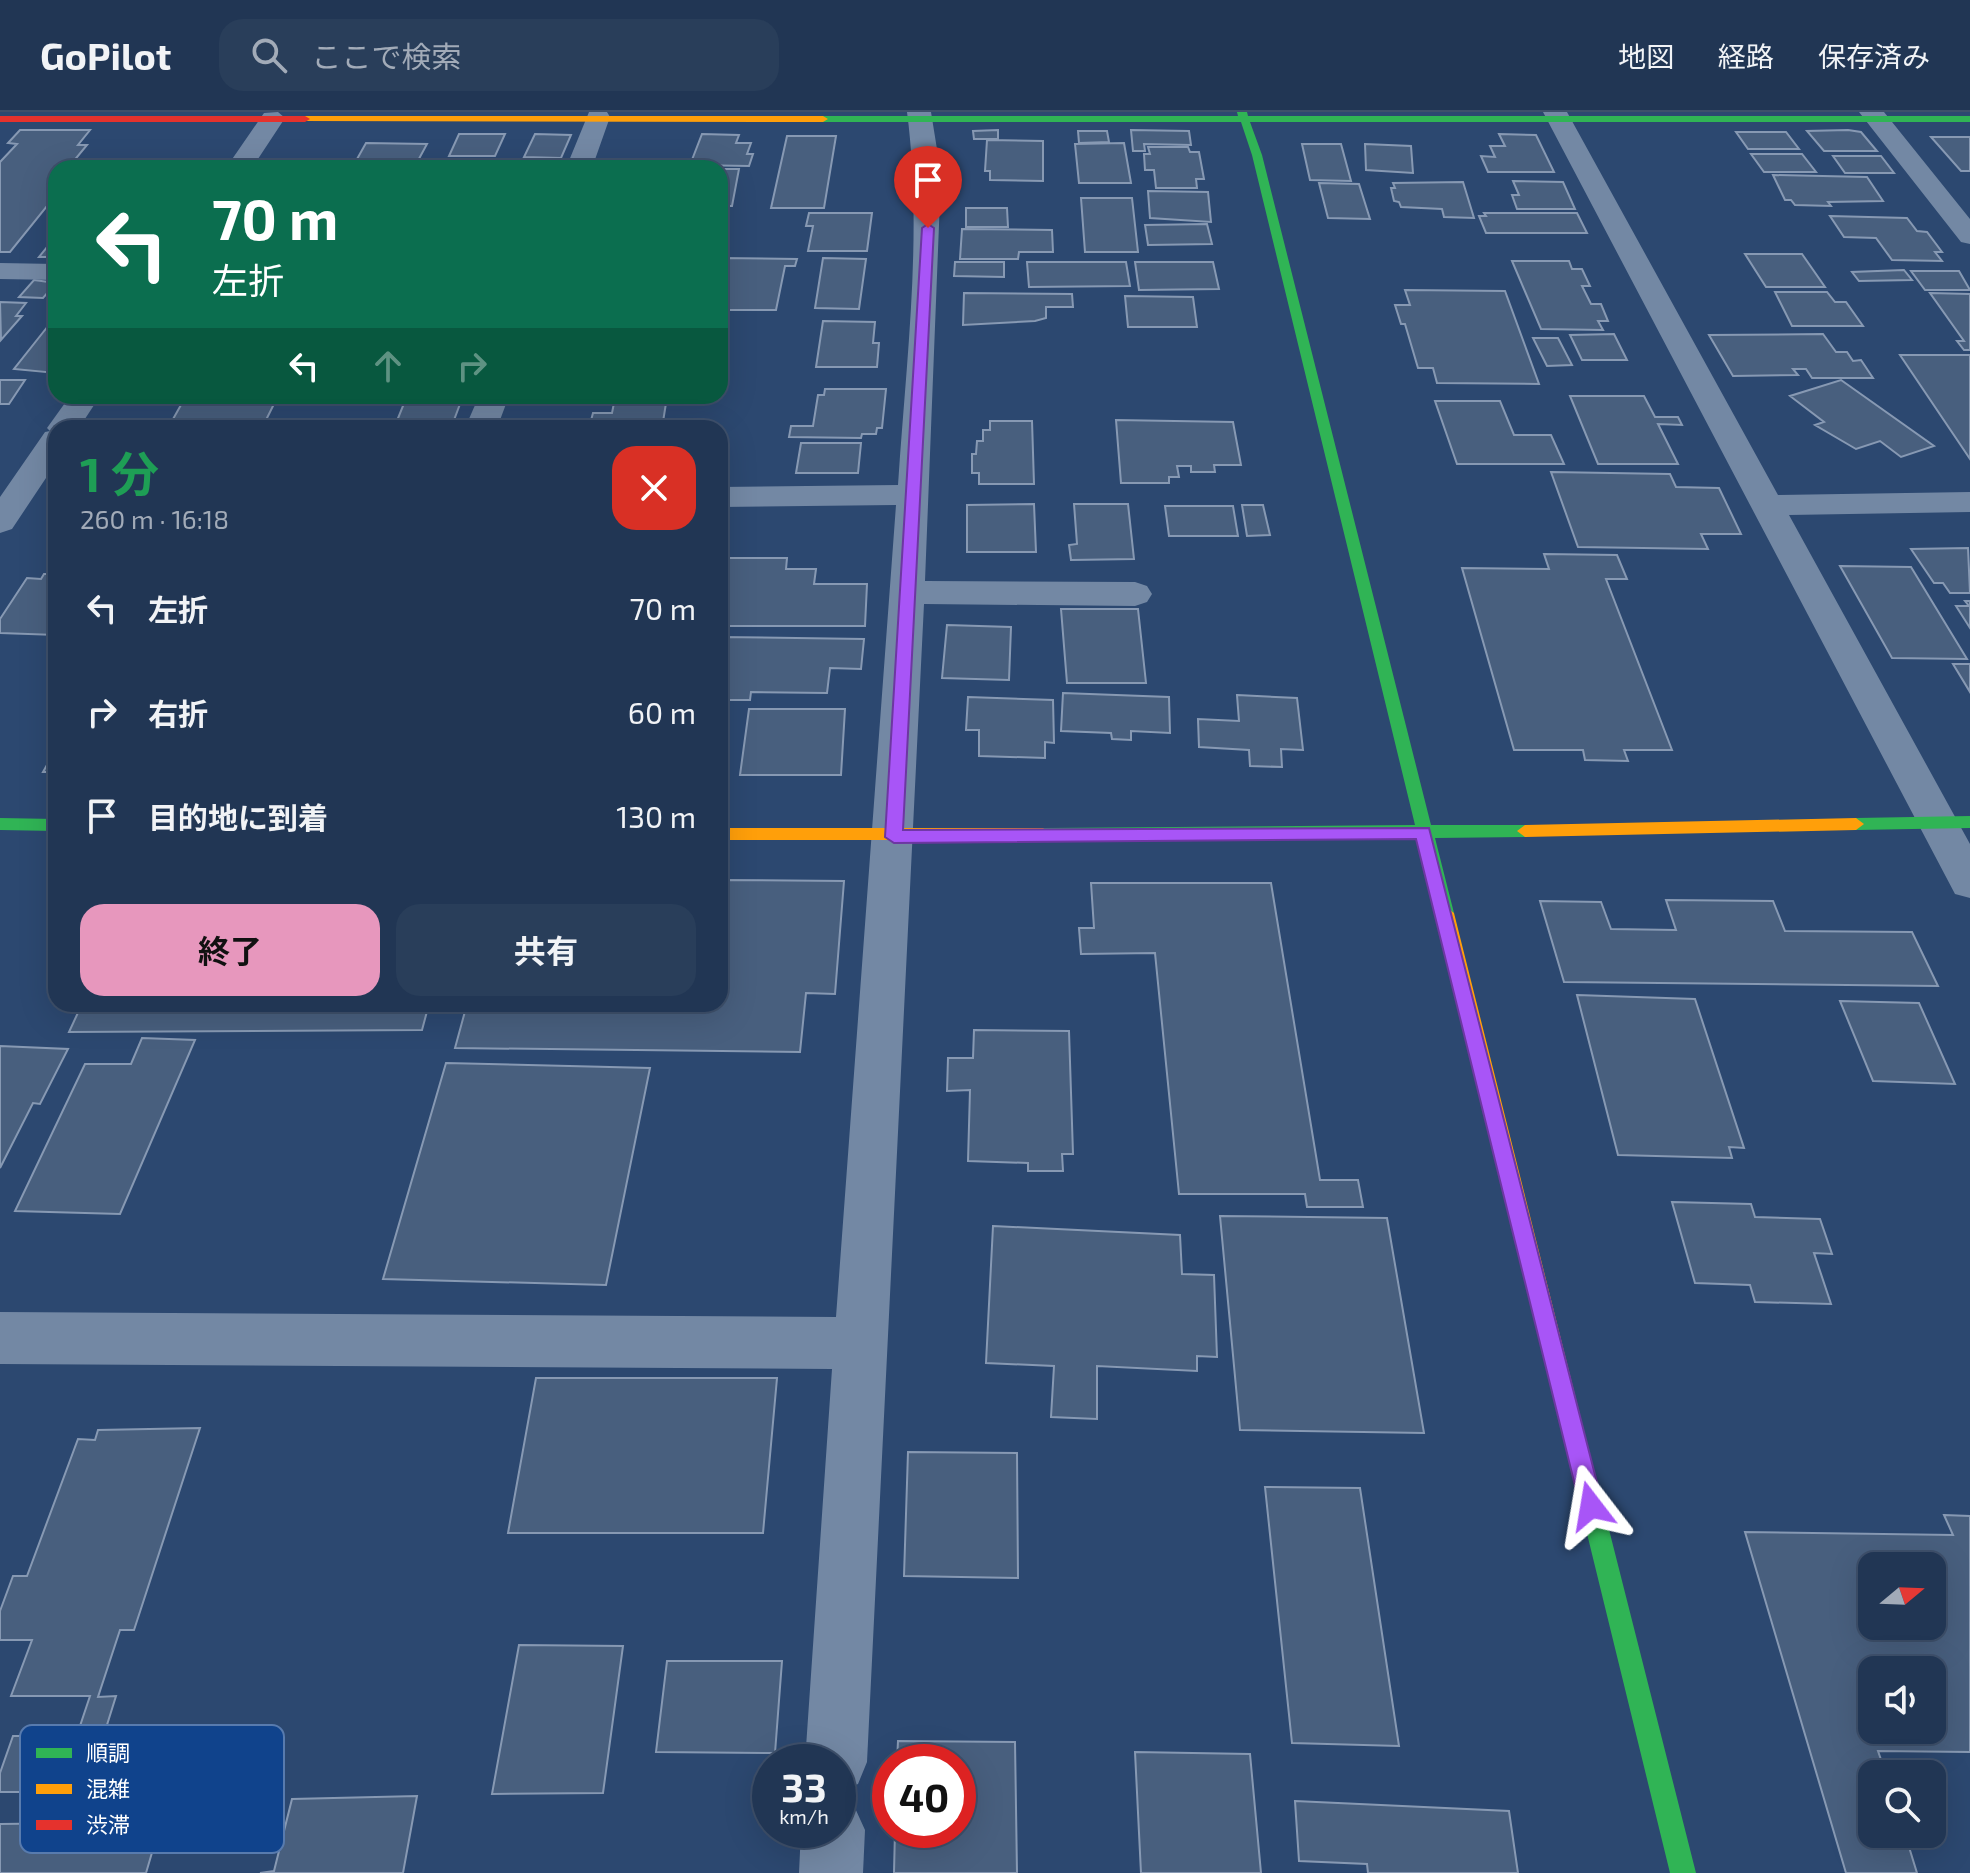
<!DOCTYPE html>
<html lang="ja">
<head>
<meta charset="utf-8">
<style>
  :root { --surface:#213654; --page:#293e5a; --text:#f1f3f6; --muted:#a2abb8; --line:#3e506b; --accent:#e797bd }
  body { margin:0; font-family:"Exo 2","Noto Sans JP",sans-serif; background:var(--page); color:var(--text); height:100vh; display:flex; flex-direction:column; font-size:30px; white-space:nowrap }
  * { box-sizing:border-box; margin:0 }
  p { font-size:26px; color:var(--muted) }
  .icon { flex:none; width:44px; height:44px; fill:none; stroke:currentColor; stroke-width:2; stroke-linecap:round; stroke-linejoin:round }
  .map { position:relative; flex:1; overflow:hidden }
  .details { position:absolute; left:48px; top:308px; width:680px; height:592px; display:flex; flex-direction:column; background:var(--surface); border-radius:24px; box-shadow:0 8px 32px #0002,0 0 0 2px var(--line) }
  .details>* { flex:none }
  .banner { position:absolute; left:48px; top:48px; width:680px; height:244px; border-radius:24px; box-shadow:0 8px 32px #0002,0 0 0 2px var(--line); background:#0b6e4f; color:#fff; overflow:hidden }
  .needle { width:52px; rotate:71deg }
  .buttons { position:absolute; left:1858px; top:1440px; display:grid; gap:16px }
  .buttons a { display:grid; place-items:center; width:88px; height:88px; border-radius:16px; background:var(--surface); box-shadow:0 8px 32px #0002,0 0 0 2px var(--line); font-size:40px }
  .speed { position:absolute; left:752px; top:1632px; display:flex; gap:16px; font-size:40px; font-weight:700; text-align:center }
  .speed>* { display:grid; place-content:center; width:104px; height:104px; border-radius:50%; background:var(--surface); box-shadow:0 8px 32px #0002,0 0 0 2px var(--line); line-height:1 }
  .speed small { font-size:20px; font-weight:400 }
  .speed .limit { border:12px solid #d22; background:#fff; color:#111 }
  .pin { position:absolute; display:grid; place-items:center; width:68px; height:68px; color:#fff; margin:-82px -34px; border-radius:50% 50% 50% 0; rotate:-45deg; box-shadow:0 0 8px #0007 }
  .pin .icon { rotate:45deg }
  .me { position:absolute; width:88px; margin:-44px; rotate:346deg; stroke-linejoin:round; filter:drop-shadow(0 0 6px #0008) }
  .turn { display:flex; align-items:center; gap:28px; height:168px; padding:0 32px; font-size:36px }
  .turn .icon { width:104px; height:104px; stroke-width:2.5 }
  .turn b { display:block; font-size:56px; line-height:68px }
  .lanes { display:flex; align-items:center; height:76px; padding:0 32px; background:#0003; justify-content:center; gap:40px; direction:ltr }
  .lanes .off { opacity:.35 }
  .round { display:grid; place-items:center; flex:none; width:84px; height:84px; border-radius:24px; background:var(--page) }
  .summary { display:flex; align-items:center; justify-content:space-between; height:136px; padding:0 32px }
  h1 { font-size:48px; font-weight:700; line-height:60px; color:#1e9e55 }
  .primary-button { display:flex; gap:16px; margin-top:auto; padding:16px 32px }
  .primary-button a { flex:1; height:92px; border-radius:24px; background:var(--accent); color:#111; font-size:32px; font-weight:700; line-height:92px; text-align:center }
  .primary-button a+a { background:var(--page); color:var(--text) }
  ul { padding:0; list-style:none }
  li { display:flex; align-items:center; gap:24px; height:104px; padding:0 32px }
  li div { flex:1 }
  li b { display:block; font-size:30px }
  li em { font-style:normal }
  header { display:flex; align-items:center; gap:48px; box-sizing:border-box; height:112px; padding:0 40px; background:var(--surface); border-bottom:2px solid var(--line) }
  header strong { font-size:38px }
  nav { display:flex; gap:44px; margin-inline-start:auto; font-size:28px }
  .search { width:560px; height:72px; background:var(--page); display:flex; align-items:center; gap:20px; box-sizing:border-box; padding:0 28px; border-radius:24px; color:var(--muted); font-size:30px }
  .map>svg:first-child { display:block }
  .building { fill:#485f7e; stroke:#8799b3; stroke-width:2; fill-rule:evenodd }
  .lines { fill:none; stroke-linecap:round; stroke-linejoin:round }
  .street { fill:#7388a4; fill-rule:evenodd }
  .fast { fill:#30b455; fill-rule:evenodd }
  .slow { fill:#ff9f0a; fill-rule:evenodd }
  .jam { fill:#e5322d; fill-rule:evenodd }
  .route { fill:#a855f7; stroke:#6d37a1; stroke-width:2 }
  .key { fill:#10438c; stroke:#587bae; stroke-width:2 }
  .key-label { font-size:22px; fill:#fff }
</style>
</head>
<body>
<header>
<strong>GoPilot</strong>
<div class="search"><svg class="icon" aria-label="search" viewBox="0 0 24 24"><circle cx="10" cy="10" r="6"/><path d="M15 15l6 6"/></svg>ここで検索</div>
<nav><a>地図</a><a>経路</a><a>保存済み</a></nav>
</header>
<div class="map">
<svg width="1970" height="1761" viewBox="0 0 1970 1761">
  <rect width="100%" height="100%" fill="#2c4870"/>
  <path class="building" d="M 20,18 L 90,18 L 78,33 L 87,33 L 68,56 L 56,56 L 56,83 L 10,140 L 0,140 L 0,50 L 17,32 L 8,31 Z
    M 998,18 L 998,27 L 974,27 L 973,19 Z
    M 1131,18 L 1189,19 L 1191,33 L 1144,32 L 1145,39 L 1133,39 Z
    M 1848,18 L 1861,20 L 1877,39 L 1824,39 L 1807,19 Z
    M 1078,19 L 1107,19 L 1109,30 L 1079,31 Z
    M 1736,20 L 1786,20 L 1799,37 L 1748,37 Z
    M 459,22 L 505,22 L 495,44 L 449,44 Z
    M 535,22 L 571,23 L 561,46 L 524,45 Z
    M 702,22 L 739,23 L 736,31 L 751,31 L 747,42 L 753,42 L 749,54 L 690,53 Z
    M 1499,22 L 1536,23 L 1554,60 L 1488,60 L 1481,44 L 1495,45 L 1490,34 L 1505,34 Z
    M 787,24 L 836,24 L 824,96 L 771,96 Z
    M 1931,25 L 1970,25 L 1970,59 L 1961,59 Z
    M 987,28 L 1043,29 L 1043,69 L 990,68 L 990,59 L 985,59 Z
    M 366,31 L 427,32 L 414,56 L 352,56 Z
    M 1124,31 L 1131,71 L 1079,71 L 1075,32 Z
    M 1302,32 L 1341,32 L 1351,69 L 1310,68 Z
    M 1365,32 L 1411,34 L 1413,61 L 1366,58 Z
    M 1148,35 L 1188,35 L 1190,40 L 1199,40 L 1204,67 L 1196,67 L 1197,76 L 1156,76 L 1154,58 L 1145,58 L 1144,42 L 1150,42 Z
    M 1751,42 L 1802,42 L 1816,60 L 1764,60 Z
    M 1833,44 L 1881,44 L 1894,61 L 1845,61 Z
    M 467,50 L 534,50 L 532,56 L 465,56 Z
    M 720,57 L 739,57 L 732,94 L 720,94 Z
    M 1773,63 L 1867,65 L 1883,89 L 1828,90 L 1831,94 L 1795,93 L 1791,88 L 1785,88 Z
    M 1513,69 L 1563,70 L 1575,97 L 1517,97 L 1512,83 L 1519,83 Z
    M 1463,70 L 1474,106 L 1444,105 L 1442,97 L 1401,95 L 1399,90 L 1394,89 L 1391,76 L 1395,76 L 1393,71 Z
    M 1319,71 L 1359,72 L 1370,107 L 1328,106 Z
    M 1148,79 L 1208,80 L 1211,110 L 1150,106 Z
    M 1081,86 L 1132,86 L 1138,140 L 1085,140 Z
    M 966,96 L 1007,96 L 1008,115 L 966,115 Z
    M 809,101 L 872,101 L 867,139 L 808,139 L 813,114 L 806,114 Z
    M 1484,101 L 1577,101 L 1587,121 L 1486,121 L 1479,104 L 1486,104 Z
    M 1830,104 L 1907,106 L 1917,119 L 1927,120 L 1942,140 L 1935,140 L 1942,149 L 1892,148 L 1876,126 L 1844,125 Z
    M 1207,112 L 1212,132 L 1148,133 L 1145,113 Z
    M 962,117 L 1052,118 L 1053,140 L 1019,140 L 1018,147 L 960,147 Z
    M 56,124 L 56,145 L 39,145 Z
    M 1745,142 L 1802,142 L 1825,175 L 1766,175 Z
    M 720,146 L 797,147 L 795,154 L 785,154 L 776,198 L 720,198 Z
    M 823,146 L 866,147 L 859,197 L 815,196 Z
    M 1512,149 L 1569,149 L 1572,157 L 1582,157 L 1590,174 L 1582,174 L 1591,192 L 1601,192 L 1608,209 L 1598,209 L 1603,218 L 1541,217 Z
    M 955,150 L 1004,150 L 1004,165 L 954,164 Z
    M 1027,150 L 1126,150 L 1130,174 L 1029,175 Z
    M 1135,150 L 1213,150 L 1219,177 L 1139,178 Z
    M 1904,158 L 1912,168 L 1859,169 L 1852,160 Z
    M 1911,159 L 1959,159 L 1970,178 L 1925,178 Z
    M 34,168 L 56,171 L 43,186 L 19,185 Z
    M 1405,178 L 1505,179 L 1539,272 L 1437,271 L 1433,256 L 1418,256 L 1405,212 L 1401,212 L 1395,193 L 1410,193 Z
    M 1775,180 L 1827,180 L 1835,190 L 1846,190 L 1863,214 L 1792,214 Z
    M 964,181 L 1072,182 L 1073,195 L 1046,195 L 1046,206 L 1035,209 L 963,213 Z
    M 1930,181 L 1970,182 L 1970,238 L 1964,238 L 1957,229 L 1964,229 Z
    M 1125,184 L 1193,185 L 1197,215 L 1128,215 Z
    M 0,190 L 26,191 L 16,204 L 22,204 L 1,228 Z
    M 56,204 L 56,261 L 14,257 Z
    M 823,209 L 875,210 L 873,231 L 879,231 L 877,255 L 816,255 Z
    M 1614,222 L 1627,248 L 1582,248 L 1570,223 Z
    M 1823,222 L 1836,240 L 1847,240 L 1853,249 L 1861,248 L 1873,266 L 1812,266 L 1806,257 L 1793,257 L 1798,263 L 1733,264 L 1709,223 Z
    M 1533,226 L 1558,226 L 1572,253 L 1547,254 Z
    M 1900,243 L 1970,243 L 1970,347 Z
    M 0,268 L 25,268 L 9,292 L 0,292 Z
    M 1841,268 L 1934,334 L 1901,345 L 1880,329 L 1856,337 L 1815,313 L 1824,310 L 1790,284 Z
    M 825,277 L 886,277 L 882,316 L 877,316 L 876,322 L 862,322 L 861,326 L 789,325 L 791,314 L 813,314 L 818,283 L 824,283 Z
    M 186,284 L 278,284 L 262,316 L 168,316 Z
    M 407,284 L 463,284 L 451,316 L 394,316 Z
    M 1570,284 L 1644,284 L 1655,305 L 1678,305 L 1682,313 L 1658,312 L 1678,352 L 1598,352 Z
    M 667,285 L 662,316 L 589,316 L 593,301 L 612,301 L 615,286 Z
    M 1435,289 L 1500,289 L 1514,323 L 1551,323 L 1564,352 L 1457,352 Z
    M 1116,308 L 1233,310 L 1241,353 L 1214,353 L 1215,360 L 1191,360 L 1191,354 L 1177,354 L 1179,365 L 1169,365 L 1169,371 L 1121,371 Z
    M 990,309 L 1032,309 L 1034,372 L 979,372 L 979,361 L 972,361 L 972,342 L 976,342 L 977,329 L 983,329 L 983,318 L 990,318 Z
    M 801,331 L 861,331 L 858,361 L 796,361 Z
    M 1551,360 L 1670,362 L 1676,375 L 1719,376 L 1741,422 L 1701,422 L 1708,437 L 1578,435 Z
    M 1034,392 L 1036,440 L 967,440 L 967,393 Z
    M 1074,392 L 1128,392 L 1134,447 L 1071,448 L 1069,433 L 1077,432 Z
    M 1242,393 L 1263,393 L 1270,423 L 1247,424 Z
    M 1165,394 L 1233,394 L 1238,424 L 1169,424 Z
    M 1968,436 L 1970,481 L 1950,481 L 1943,471 L 1934,471 L 1911,437 Z
    M 1544,442 L 1617,443 L 1627,467 L 1606,467 L 1672,638 L 1624,638 L 1628,649 L 1585,648 L 1583,638 L 1514,638 L 1462,456 L 1549,457 Z
    M 720,446 L 787,446 L 786,457 L 816,457 L 814,472 L 867,472 L 865,514 L 720,514 Z
    M 1840,454 L 1911,455 L 1967,547 L 1892,546 Z
    M 44,462 L 56,462 L 56,523 L 0,521 L 0,507 L 27,466 L 41,467 Z
    M 1965,489 L 1970,489 L 1970,516 L 1956,494 L 1969,494 Z
    M 1061,497 L 1138,497 L 1146,571 L 1067,571 Z
    M 947,513 L 1011,515 L 1009,568 L 942,566 Z
    M 720,525 L 864,527 L 861,557 L 830,556 L 827,581 L 751,580 L 750,588 L 720,588 Z
    M 1953,552 L 1970,552 L 1970,580 Z
    M 1063,581 L 1169,585 L 1170,621 L 1131,619 L 1131,628 L 1112,627 L 1111,621 L 1061,619 Z
    M 1237,583 L 1297,586 L 1303,638 L 1281,637 L 1282,655 L 1250,654 L 1249,638 L 1199,635 L 1198,607 L 1239,609 Z
    M 968,585 L 1053,588 L 1054,631 L 1045,630 L 1045,646 L 979,644 L 979,618 L 966,618 Z
    M 749,597 L 845,597 L 841,663 L 740,663 Z
    M 56,637 L 56,660 L 43,660 Z
    M 720,768 L 844,769 L 835,882 L 806,881 L 800,940 L 455,936 L 467,892 L 720,892 Z
    M 1091,771 L 1271,771 L 1320,1068 L 1358,1068 L 1363,1095 L 1307,1095 L 1305,1082 L 1179,1082 L 1155,841 L 1081,842 L 1079,816 L 1094,816 Z
    M 1666,788 L 1773,789 L 1785,819 L 1912,820 L 1938,874 L 1564,870 L 1540,789 L 1601,790 L 1611,817 L 1676,818 Z
    M 1577,883 L 1695,887 L 1744,1036 L 1729,1035 L 1732,1046 L 1618,1043 Z
    M 1840,889 L 1919,891 L 1955,972 L 1873,969 Z
    M 82,892 L 429,892 L 422,918 L 69,920 Z
    M 974,918 L 1069,919 L 1073,1042 L 1062,1042 L 1063,1059 L 1028,1059 L 1028,1051 L 968,1049 L 970,978 L 947,979 L 948,946 L 973,946 Z
    M 142,926 L 195,928 L 120,1102 L 15,1099 L 85,952 L 131,952 Z
    M 0,934 L 68,937 L 40,992 L 33,991 L 0,1056 Z
    M 446,951 L 650,956 L 606,1173 L 383,1167 Z
    M 1672,1090 L 1751,1092 L 1755,1105 L 1820,1107 L 1832,1142 L 1814,1141 L 1831,1192 L 1755,1190 L 1750,1173 L 1695,1171 Z
    M 1220,1104 L 1387,1106 L 1424,1321 L 1240,1318 Z
    M 993,1114 L 1180,1123 L 1182,1162 L 1214,1163 L 1217,1245 L 1197,1244 L 1197,1259 L 1097,1254 L 1097,1307 L 1051,1305 L 1054,1254 L 986,1251 Z
    M 536,1266 L 777,1266 L 763,1421 L 508,1421 Z
    M 200,1316 L 134,1518 L 120,1518 L 98,1585 L 116,1584 L 106,1616 L 79,1617 L 90,1584 L 11,1584 L 32,1528 L 0,1528 L 0,1499 L 13,1464 L 27,1464 L 78,1327 L 95,1328 L 98,1318 Z
    M 908,1340 L 1017,1341 L 1018,1466 L 904,1464 Z
    M 1265,1375 L 1360,1376 L 1399,1634 L 1292,1631 Z
    M 1944,1403 L 1970,1404 L 1970,1640 L 1878,1639 L 1886,1662 L 1872,1662 L 1872,1722 L 1905,1722 L 1917,1761 L 1846,1761 L 1745,1420 L 1953,1423 ZM 1872,1454 L 1932,1454 L 1932,1514 L 1872,1514 ZM 1872,1558 L 1932,1558 L 1932,1618 L 1872,1618 Z
    M 519,1533 L 623,1534 L 603,1681 L 492,1682 Z
    M 667,1549 L 782,1549 L 775,1641 L 656,1640 Z
    M 13,1624 L 103,1624 L 84,1680 L 0,1680 L 0,1661 Z
    M 898,1629 L 1015,1630 L 1017,1761 L 894,1761 L 895,1718 L 958,1718 L 958,1650 L 897,1650 Z
    M 1135,1640 L 1250,1642 L 1261,1761 L 1141,1761 Z
    M 417,1684 L 403,1761 L 260,1761 L 274,1759 L 292,1687 Z
    M 1295,1689 L 1509,1699 L 1518,1761 L 1368,1761 L 1367,1752 L 1299,1749 Z
    M 161,1710 L 146,1761 L 0,1761 L 0,1712 Z"/>
  <g class="lines">
    <path class="street" d="M 589,0 L 607,0 L 610,5 L 592,56 L 566,56 Z
      M 907,0 L 931,0 L 941,62 L 925,469 L 1135,470 L 1147,474 L 1152,482 L 1147,490 L 1135,494 L 924,492 L 867,1650 L 858,1672 L 838,1680 L 838,1650 L 805,1650 L 832,1257 L 0,1252 L 0,1200 L 836,1205 L 896,393 L 720,395 L 720,375 L 898,373 C 906,249 923,123 907,0 Z
      M 1543,0 L 1567,0 L 1778,383 L 1970,380 L 1970,400 L 1789,403 L 1970,732 L 1970,786 L 1955,782 Z
      M 1859,0 L 1884,0 L 1970,107 L 1970,132 L 1961,130 Z
      M 264,1 L 278,0 L 285,6 L 252,56 L 226,56 Z
      M 0,151 L 56,152 L 56,168 L 0,167 Z
      M 70,284 L 100,284 L 79,316 L 56,316 L 56,351 L 12,417 L 0,421 L 0,385 L 45,320 L 50,319 L 47,316 Z
      M 479,284 L 509,284 L 497,316 L 465,316 Z
      M 838,1689 L 855,1696 L 865,1718 L 863,1761 L 799,1761 L 801,1718 L 838,1718 Z"/>
    <path class="fast" d="M 1237,0 L 1247,0 L 1248,4 L 1970,4 L 1970,10 L 1250,10 L 1262,43 L 1431,713 L 1525,713 L 1533,719 L 1525,725 L 1435,726 L 1454,801 L 1445,808 L 1436,801 L 1418,726 L 1043,728 L 1035,722 L 1043,716 L 1415,713 L 1252,43 L 1241,10 L 823,10 L 818,7 L 823,4 L 1238,4 Z
      M 1970,704 L 1970,716 L 1856,718 L 1848,712 L 1856,706 Z
      M 0,706 L 56,707 L 56,719 L 0,718 Z
      M 1569,1292 L 1577,1295 L 1580,1303 L 1696,1761 L 1670,1761 L 1558,1303 L 1561,1295 Z"/>
    <path class="slow" d="M 305,4 L 823,4 L 828,7 L 823,10 L 302,9 L 302,5 Z
      M 1856,706 L 1864,712 L 1856,718 L 1525,725 L 1517,719 L 1525,713 Z
      M 720,716 L 1043,716 L 1051,722 L 1043,728 L 720,728 Z
      M 1445,794 L 1454,801 L 1580,1303 L 1577,1311 L 1569,1314 L 1561,1311 L 1558,1303 L 1436,801 Z"/>
    <path class="jam" d="M 0,4 L 305,4 L 310,7 L 305,10 L 0,10 Z"/>
  </g>
  <path class="route" d="M 928,112 L 934,116 L 903,718 L 1429,716 L 1603,1394 L 1600,1402 L 1591,1406 L 1583,1402 L 1580,1394 L 1416,727 L 894,731 L 885,725 L 922,116 Z"/>
  <rect x="20" y="1613" width="264" height="128" rx="12" class="key"/>
  <rect x="36" y="1636" width="36" height="10" fill="#30b455"/>
  <rect x="36" y="1672" width="36" height="10" fill="#ff9f0a"/>
  <rect x="36" y="1708" width="36" height="10" fill="#e5322d"/>
  <g class="key-label">
    <text x="86" y="1649">順調</text>
    <text x="86" y="1685">混雑</text>
    <text x="86" y="1721">渋滞</text>
  </g>
</svg>
<div class="buttons">
<a><svg class="needle" viewBox="-14 -14 28 28"><path d="M0-13l5 13h-10z" fill="#e53935"/><path d="M0 13l5-13h-10z" fill="#a2abb8"/></svg></a>
<a><svg class="icon" aria-label="sound" viewBox="0 0 24 24"><path d="M4 9h4l5-4v14l-5-4H4zM17 9q2 3 0 6"/></svg></a>
<a><svg class="icon" aria-label="search" viewBox="0 0 24 24"><circle cx="10" cy="10" r="6"/><path d="M15 15l6 6"/></svg></a>
</div>
<div class="speed"><div>33<small>km/h</small></div><div class="limit">40</div></div>
<div class="pin" style="left:928px;top:116px;background:#d93025"><svg class="icon" aria-label="arrive" viewBox="0 0 24 24"><path d="M6 21V4h12l-3 4 3 4H6"/></svg></div>
<svg class="me" style="left:1591px;top:1394px" viewBox="-20 -20 40 40"><path d="M0-17L14 15 0 8-14 15z" fill="#a855f7" stroke="#fff" stroke-width="4"/></svg>
<div class="banner">
<div class="turn"><svg class="icon" aria-label="left" viewBox="0 0 24 24"><path d="M17 20v-9H6M10 6l-5 5 5 5"/></svg><div><b>70 m</b>左折</div></div>
<div class="lanes"><svg class="icon" aria-label="left" viewBox="0 0 24 24"><path d="M17 20v-9H6M10 6l-5 5 5 5"/></svg><svg class="icon off" aria-label="ahead" viewBox="0 0 24 24"><path d="M12 20V5M6 11l6-6 6 6"/></svg><svg class="icon off" aria-label="right" viewBox="0 0 24 24"><path d="M7 20v-9h11M14 6l5 5-5 5"/></svg></div>
</div>
<section class="details">
<div class="summary"><div><h1>1 分</h1><p>260 m · 16:18</p></div><a class="round" style="background:#d93025;color:#fff"><svg class="icon" aria-label="close" viewBox="0 0 24 24"><path d="M6 6l12 12M18 6L6 18"/></svg></a></div>
<ul>
<li><svg class="icon" aria-label="left" viewBox="0 0 24 24"><path d="M17 20v-9H6M10 6l-5 5 5 5"/></svg><div><b>左折</b></div><em>70 m</em></li>
<li><svg class="icon" aria-label="right" viewBox="0 0 24 24"><path d="M7 20v-9h11M14 6l5 5-5 5"/></svg><div><b>右折</b></div><em>60 m</em></li>
<li><svg class="icon" aria-label="arrive" viewBox="0 0 24 24"><path d="M6 21V4h12l-3 4 3 4H6"/></svg><div><b>目的地に到着</b></div><em>130 m</em></li>
</ul>
<div class="primary-button"><a>終了</a><a>共有</a></div>
</section>
</div>
</body>
</html>
